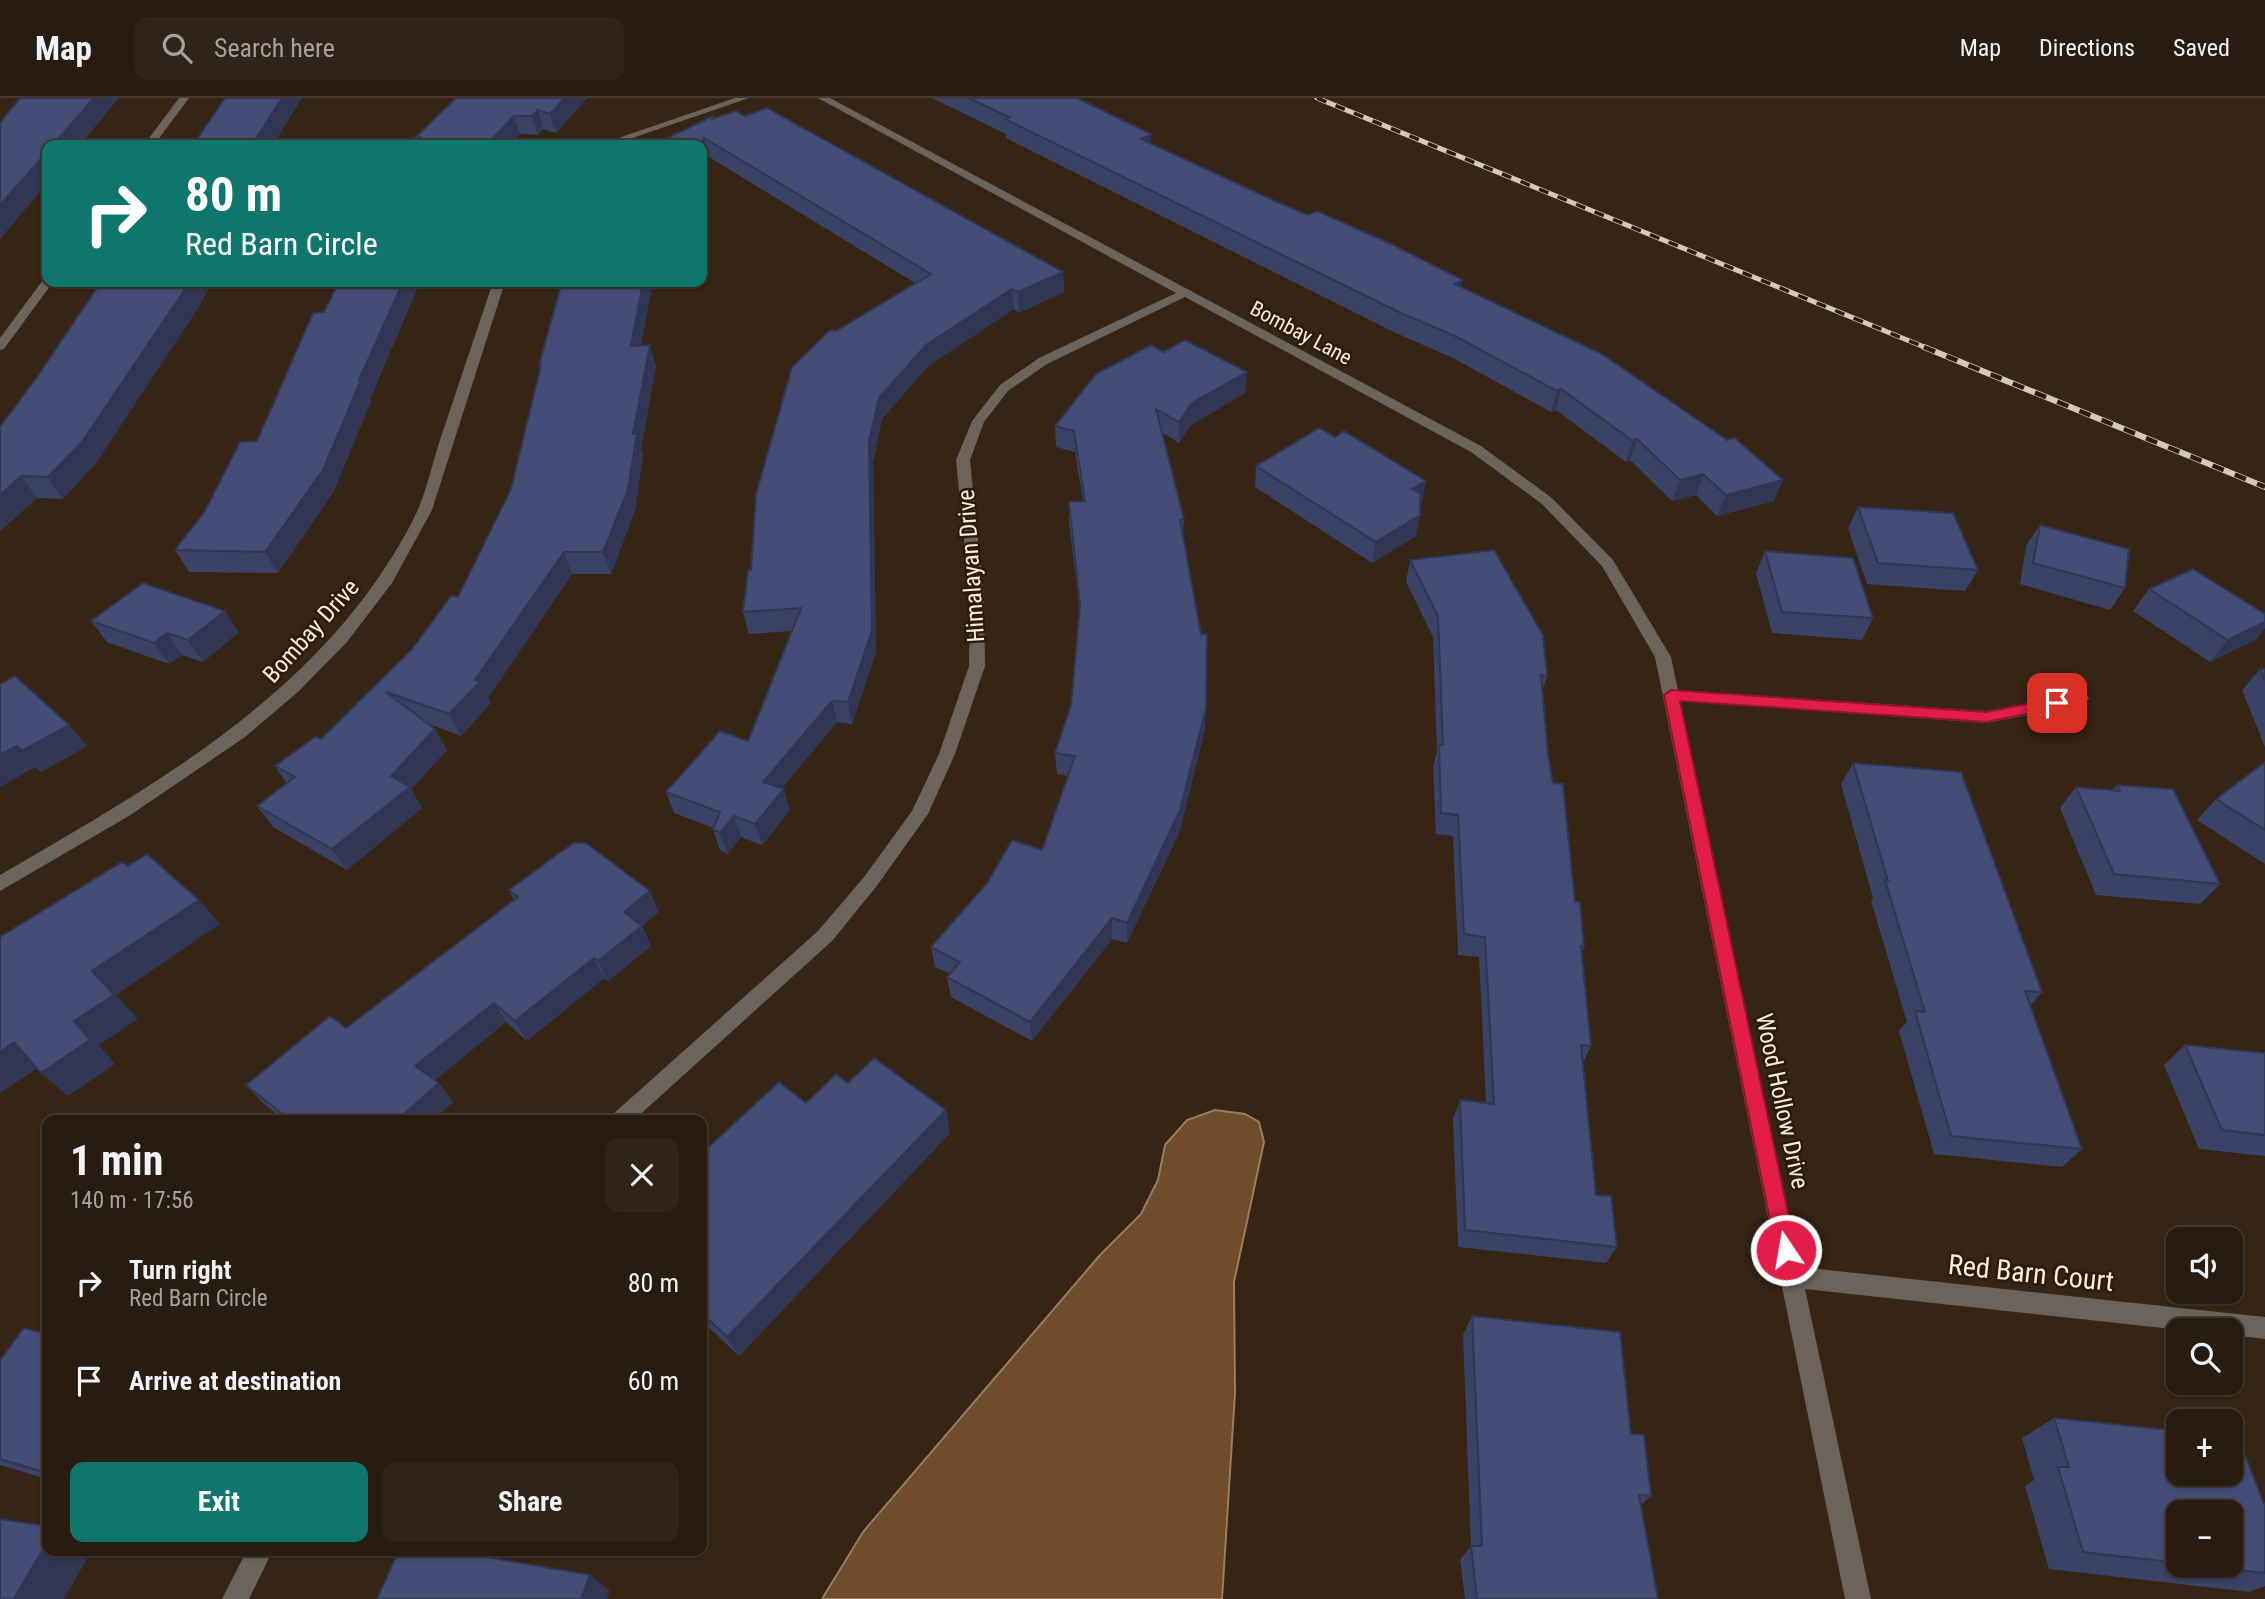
<!DOCTYPE html>
<html lang="en">
<head>
<meta charset="utf-8">
<style>
  :root { --surface:#281b0f; --page:#302418; --text:#f1f3f6; --muted:#a5a19e; --line:#44392f; --accent:#0f766e }
  body { margin:0; font-family:"Roboto Condensed",sans-serif; background:var(--page); color:var(--text); height:100vh; display:flex; flex-direction:column; font-size:26px; white-space:nowrap }
  * { box-sizing:border-box; margin:0 }
  p { font-size:23px; color:var(--muted) }
  .icon { flex:none; width:38px; height:38px; fill:none; stroke:currentColor; stroke-width:2; stroke-linecap:round; stroke-linejoin:round }
  .map { position:relative; flex:1; overflow:hidden }
  .sheet { position:absolute; left:42px; top:1017px; width:665px; height:441px; display:flex; flex-direction:column; background:var(--surface); border-radius:14px; box-shadow:0 2px 5px #0004,0 0 0 2px var(--line) }
  .sheet>* { flex:none }
  .top-card { position:absolute; left:42px; top:42px; width:665px; height:147px; border-radius:14px; box-shadow:0 2px 5px #0004,0 0 0 2px var(--line); background:#0f766e; color:#fff; overflow:hidden }
  .tools { position:absolute; left:2166px; top:1129px; display:grid; gap:14px }
  .tools a { display:grid; place-items:center; width:77px; height:77px; border-radius:14px; background:var(--surface); box-shadow:0 2px 5px #0004,0 0 0 2px var(--line); font-size:35px }
  .pin { position:absolute; display:grid; place-items:center; width:60px; height:60px; color:#fff; margin:-30px; border-radius:14px; box-shadow:0 4px 10px #0006 }
  .me { position:absolute; width:77px; margin:-38px; rotate:348deg; stroke-linejoin:round; filter:drop-shadow(0 0 5px #0008) }
  .turn { display:flex; align-items:center; gap:24px; height:147px; padding:0 28px; font-size:32px }
  .turn .icon { width:91px; height:91px; stroke-width:2.5 }
  .turn b { display:block; font-size:49px; line-height:60px }
  .round { display:grid; place-items:center; flex:none; width:74px; height:74px; border-radius:14px; background:var(--page) }
  .summary { display:flex; align-items:center; justify-content:space-between; height:119px; padding:0 28px }
  h1 { font-size:42px; font-weight:700; line-height:52px }
  .primary-button { display:flex; gap:14px; margin-top:auto; padding:14px 28px }
  .primary-button a { flex:1; height:80px; border-radius:14px; background:var(--accent); color:#fff; font-size:28px; font-weight:700; line-height:80px; text-align:center }
  .primary-button a+a { background:var(--page); color:var(--text) }
  ul { padding:0; list-style:none }
  li { display:flex; align-items:center; gap:21px; height:98px; padding:0 28px }
  li div { flex:1 }
  li b { display:block; font-size:26px }
  li em { font-style:normal }
  header { display:flex; align-items:center; gap:42px; box-sizing:border-box; height:98px; padding:0 35px; background:var(--surface); border-bottom:2px solid var(--line) }
  header strong { font-size:33px }
  nav { display:flex; gap:38px; margin-inline-start:auto; font-size:24px }
  .search { width:490px; height:63px; background:var(--page); display:flex; align-items:center; gap:18px; box-sizing:border-box; padding:0 24px; border-radius:14px; color:var(--muted); font-size:26px }
  .map>svg:first-child { display:block }
  .water { fill:#6f4c2a; stroke:#997d62; stroke-width:2 }
  .lines { fill:none; stroke-linecap:round; stroke-linejoin:round }
  .minor { fill:#6c635b; fill-rule:evenodd }
  .rail-far1-casing { stroke:#d4c7bb; stroke-width:5 }
  .rail-casing { stroke:#d4c7bb; stroke-width:6 }
  .rail-far1 { stroke:#2c1b0a; stroke-width:3.5; stroke-dasharray:10; stroke-linecap:butt }
  .rail { stroke:#2c1b0a; stroke-width:4.5; stroke-dasharray:12; stroke-linecap:butt }
  .wall { fill:#3a4265; fill-rule:evenodd }
  .shaded-wall { fill:#303653 }
  .building { fill:#444d76; stroke:#303653; stroke-width:2 }
  .route { fill:#e11d48; stroke:#92132f; stroke-width:2 }
  .labels { text-anchor:middle; dominant-baseline:central; stroke-width:5; stroke-linejoin:round; paint-order:stroke }
  .far-street-label { font-size:21px; fill:#fbefe4; stroke:#2c1b0a }
  .street-label { font-size:24px; fill:#fbefe4; stroke:#2c1b0a }
  .near-street-label { font-size:28px; fill:#fbefe4; stroke:#2c1b0a }
</style>
</head>
<body>
<header>
<strong>Map</strong>
<div class="search"><svg class="icon" aria-label="search" viewBox="0 0 24 24"><circle cx="10" cy="10" r="6"/><path d="M15 15l6 6"/></svg>Search here</div>
<nav><a>Map</a><a>Directions</a><a>Saved</a></nav>
</header>
<div class="map">
<svg width="2265" height="1501" viewBox="0 0 2265 1501">
  <rect width="100%" height="100%" fill="#362414"/>
  <path class="water" d="M 1215,1012 L 1245,1016 L 1259,1024 L 1264,1044 L 1234,1184 L 1235,1295 L 1222,1501 L 822,1501 L 863,1434 L 1100,1157 L 1141,1116 L 1158,1082 L 1165,1047 L 1187,1022 Z"/>
  <g class="lines">
    <path class="minor" d="M 179,0 L 189,0 L 154,47 L 144,47 Z
      M 735,0 L 749,0 L 612,47 L 598,47 Z
      M 818,0 L 830,0 L 1481,348 L 1552,400 L 1613,462 L 1671,559 L 1678,592 L 1986,613 L 2081,595 L 2087,597 L 2089,601 L 2081,607 L 1986,625 L 1680,603 L 1800,1169 L 2265,1219 L 2265,1241 L 2231,1237 L 2231,1232 L 2181,1232 L 1805,1191 L 1871,1501 L 1845,1501 L 1655,559 L 1602,468 L 1542,406 L 1471,354 L 1185,199 L 1047,266 L 1008,293 L 984,324 L 970,362 L 984,501 L 985,568 L 955,656 L 928,716 L 876,789 L 832,843 L 634,1022 L 610,1022 L 613,1016 L 818,833 L 864,779 L 912,713 L 939,656 L 969,568 L 970,501 L 956,362 L 972,323 L 1000,287 L 1039,260 L 1176,195 Z
      M 47,181 L 47,184 L 53,184 L 4,251 L 0,252 L 0,240 L 43,182 Z
      M 493,184 L 505,184 L 432,412 L 392,485 L 347,544 L 298,594 L 245,639 L 129,718 L 0,793 L 0,777 C 160,684 327,591 414,420 C 426,396 431,370 439,345 C 457,291 475,238 493,184 Z
      M 247,1452 L 273,1452 L 249,1501 L 222,1501 Z"/>
    <defs>
      <path id="rail-far1" d="M 1317,0 L 1929,251"/>
      <path id="rail" d="M 1924,249 L 2265,389"/>
    </defs>
    <use href="#rail-far1" class="rail-far1-casing"/>
    <use href="#rail" class="rail-casing"/>
    <use href="#rail-far1" class="rail-far1"/>
    <use href="#rail" class="rail"/>
  </g>
  <path class="wall" d="M 456,0 L 587,0 L 556,35 L 543,31 L 538,37 L 520,36 L 510,47 L 413,47 L 417,42 L 416,39 Z
    M 932,0 L 1077,0 L 1151,36 L 1151,46 L 1461,189 L 1774,403 L 1717,418 L 1696,397 L 1672,403 L 1630,362 L 1626,364 L 1556,312 L 1551,314 L 1451,259 L 1398,236 L 1006,40 L 1006,36 Z
    M 713,18 L 714,20 L 1063,174 L 1064,194 L 1019,215 L 1014,211 L 928,268 L 882,321 L 873,364 L 876,554 L 852,626 L 837,624 L 781,691 L 790,712 L 762,747 L 741,739 L 727,756 L 720,752 L 713,731 L 714,730 L 674,715 L 666,694 L 748,643 L 792,533 L 749,536 L 743,514 L 751,472 L 836,233 L 915,185 L 709,59 L 702,47 Z
    M 101,184 L 212,184 L 198,210 L 96,365 L 63,401 L 37,400 L 0,433 L 0,329 L 37,279 Z
    M 339,184 L 420,184 L 370,301 L 371,303 L 334,393 L 278,475 L 189,474 L 175,452 L 257,343 L 324,214 Z
    M 641,248 L 656,268 L 641,351 L 643,357 L 635,412 L 611,476 L 572,476 L 488,600 L 491,605 L 461,638 L 429,626 L 435,631 L 447,652 L 411,691 L 422,710 L 347,772 L 273,729 L 257,708 L 287,686 L 275,668 L 321,641 L 412,551 L 458,499 L 511,391 L 540,271 L 539,267 Z
    M 1163,254 L 1247,274 L 1245,295 L 1191,327 L 1179,345 L 1163,335 L 1184,421 L 1183,438 L 1205,631 L 1180,733 L 1127,845 L 1112,841 L 1032,943 L 951,899 L 947,879 L 950,876 L 935,869 L 931,849 L 1042,752 L 1068,678 L 1057,676 L 1055,655 L 1071,607 L 1080,515 L 1069,425 L 1069,404 L 1083,403 L 1075,354 L 1056,349 L 1055,328 Z
    M 1256,368 L 1422,404 L 1420,405 L 1416,438 L 1372,465 L 1255,389 Z
    M 1858,409 L 1978,472 L 1965,493 L 1867,486 L 1848,430 Z
    M 2040,427 L 2125,490 L 2110,512 L 2020,486 L 2026,448 Z
    M 1765,453 L 1873,520 L 1862,542 L 1772,535 L 1756,475 Z
    M 1410,462 L 1547,578 L 1542,594 L 1548,656 L 1584,848 L 1582,855 L 1591,948 L 1583,965 L 1596,1097 L 1617,1149 L 1606,1165 L 1458,1149 L 1453,1021 L 1460,1002 L 1486,1005 L 1479,859 L 1458,857 L 1453,738 L 1436,736 L 1433,668 L 1437,654 L 1433,539 L 1406,484 Z
    M 2149,491 L 2265,516 L 2265,530 L 2255,542 L 2210,564 L 2133,513 Z
    M 91,523 L 239,534 L 203,564 L 182,557 L 169,566 L 107,544 Z
    M 2260,571 L 2265,571 L 2265,649 L 2242,592 Z
    M 0,586 L 69,627 L 87,648 L 41,674 L 35,669 L 0,689 Z
    M 2265,664 L 2265,766 L 2197,722 L 2216,701 Z
    M 1853,665 L 2042,894 L 2030,908 L 2082,1051 L 2062,1069 L 1934,1056 L 1899,933 L 1907,924 L 1871,803 L 1873,800 L 1841,686 Z
    M 2117,687 L 2220,786 L 2200,806 L 2096,797 L 2060,710 L 2076,689 L 2112,692 Z
    M 509,792 L 659,814 L 642,828 L 651,848 L 608,883 L 604,880 L 527,943 L 506,924 L 435,982 L 439,985 L 453,1004 L 433,1022 L 284,1022 L 264,1006 L 246,987 L 346,930 L 514,802 Z
    M 2185,947 L 2265,955 L 2265,1058 L 2199,1051 L 2164,967 Z
    M 848,985 L 946,1012 L 950,1035 L 739,1258 L 702,1223 L 702,1055 Z
    M 1472,1218 L 1631,1336 L 1651,1398 L 1641,1407 L 1658,1501 L 1465,1501 L 1460,1462 L 1471,1448 L 1463,1237 Z
    M 47,1236 L 47,1381 L 0,1367 L 0,1262 Z
    M 2054,1320 L 2265,1475 L 2265,1488 L 2249,1494 L 2049,1471 L 2025,1388 L 2034,1382 L 2022,1340 ZM 2179,1414 L 2231,1466 L 2179,1466 Z"/>
  <path class="shaded-wall" d="M 94,0 L 119,0 L 80,47 L 53,47 Z
    M 282,0 L 302,0 L 273,47 L 252,47 Z
    M 565,0 L 587,0 L 556,35 L 550,16 Z
    M 538,12 L 543,31 L 538,37 L 532,18 Z
    M 514,18 L 520,36 L 510,47 L 494,47 L 492,41 Z
    M 1151,36 L 1151,56 L 1141,41 Z
    M 704,40 L 709,59 L 702,78 L 702,47 Z
    M 481,41 L 483,47 L 476,47 Z
    M 47,54 L 47,86 L 0,141 L 0,107 Z
    M 1063,174 L 1064,194 L 1019,215 L 1018,194 Z
    M 1463,182 L 1459,202 L 1455,186 Z
    M 190,184 L 212,184 L 198,210 L 96,365 L 63,401 L 48,379 Z
    M 403,184 L 420,184 L 370,301 L 371,303 L 334,393 L 278,475 L 265,454 L 359,282 Z
    M 643,184 L 653,184 L 637,269 L 631,248 Z
    M 1012,191 L 1014,211 L 928,268 L 882,321 L 873,364 L 876,554 L 852,626 L 848,604 L 869,343 L 879,300 L 926,247 Z
    M 650,247 L 656,268 L 641,351 L 643,357 L 635,412 L 611,476 L 603,454 L 633,336 Z
    M 1247,274 L 1245,295 L 1191,327 L 1179,345 L 1179,324 L 1192,305 Z
    M 1561,291 L 1556,312 L 1551,314 L 1557,293 Z
    M 1637,341 L 1630,362 L 1626,364 L 1633,343 Z
    M 1703,376 L 1696,397 L 1672,403 L 1680,382 Z
    M 21,378 L 37,400 L 0,433 L 0,397 Z
    M 1783,382 L 1774,403 L 1717,418 L 1726,397 Z
    M 1426,383 L 1422,404 L 1408,412 L 1412,391 Z
    M 1420,417 L 1416,438 L 1372,465 L 1376,444 Z
    M 564,454 L 572,476 L 488,600 L 491,605 L 461,638 L 449,616 L 475,582 Z
    M 225,513 L 239,534 L 203,564 L 188,542 Z
    M 2265,524 L 2265,530 L 2255,542 L 2210,564 L 2228,542 Z
    M 167,535 L 182,557 L 169,566 L 154,545 Z
    M 832,603 L 837,624 L 769,705 L 763,684 Z
    M 1206,610 L 1205,631 L 1180,733 L 1127,845 L 1127,825 Z
    M 69,627 L 87,648 L 41,674 L 22,653 Z
    M 435,631 L 447,652 L 411,691 L 422,710 L 347,772 L 332,751 L 391,678 Z
    M 17,648 L 35,669 L 0,689 L 0,657 Z
    M 784,691 L 790,712 L 762,747 L 755,726 Z
    M 734,718 L 741,739 L 727,756 L 720,735 Z
    M 650,793 L 659,814 L 634,834 L 624,814 Z
    M 199,802 L 220,826 L 116,897 L 138,921 L 99,947 L 115,966 L 68,998 L 41,975 L 74,923 L 92,873 Z
    M 1112,820 L 1112,841 L 1032,943 L 1030,924 Z
    M 642,828 L 651,848 L 608,883 L 598,863 Z
    M 594,860 L 604,880 L 527,943 L 515,923 Z
    M 494,905 L 506,924 L 429,987 L 415,968 Z
    M 14,944 L 41,968 L 0,995 L 0,954 Z
    M 439,985 L 453,1004 L 433,1022 L 397,1022 Z
    M 946,1012 L 950,1035 L 739,1258 L 727,1239 Z
    M 702,1312 L 710,1324 L 702,1339 Z
    M 47,1444 L 47,1452 L 92,1452 L 64,1501 L 14,1501 Z
    M 628,1452 L 635,1452 L 632,1457 Z
    M 590,1477 L 610,1493 L 607,1501 L 581,1501 Z"/>
  <path class="building" d="M 20,0 L 94,0 L 53,47 L 47,47 L 47,54 L 0,107 L 0,25 Z
    M 225,0 L 282,0 L 252,47 L 193,47 Z
    M 456,0 L 565,0 L 550,16 L 538,12 L 532,18 L 514,18 L 492,41 L 481,41 L 476,47 L 413,47 L 420,39 L 416,39 Z
    M 969,0 L 1077,0 L 1151,36 L 1141,41 L 1275,103 L 1308,117 L 1317,113 L 1389,145 L 1463,182 L 1455,186 L 1602,256 L 1727,342 L 1735,340 L 1783,382 L 1726,397 L 1703,376 L 1680,382 L 1637,341 L 1633,343 L 1561,291 L 1557,293 L 1455,238 L 1401,215 L 1005,21 L 1009,19 Z
    M 767,10 L 1063,174 L 1018,194 L 1012,191 L 926,247 L 879,300 L 869,343 L 872,532 L 848,604 L 832,603 L 763,684 L 784,691 L 755,726 L 734,718 L 720,735 L 713,731 L 720,714 L 666,694 L 720,633 L 748,643 L 801,510 L 743,514 L 748,472 L 751,472 L 756,396 L 792,269 L 830,232 L 836,233 L 931,176 L 704,40 L 702,47 L 653,47 L 713,18 L 712,21 L 736,13 L 745,18 Z
    M 101,184 L 190,184 L 82,344 L 48,379 L 21,378 L 0,397 L 0,329 L 37,279 Z
    M 339,184 L 403,184 L 359,282 L 361,282 L 323,372 L 265,454 L 175,452 L 205,413 L 240,344 L 257,343 L 313,215 L 324,214 Z
    M 562,184 L 643,184 L 631,248 L 650,247 L 633,336 L 637,336 L 628,391 L 603,454 L 564,454 L 475,582 L 480,584 L 449,616 L 386,594 L 435,631 L 391,678 L 410,689 L 332,751 L 257,708 L 295,679 L 275,668 L 316,638 L 321,641 L 412,551 L 451,498 L 458,499 L 511,391 L 541,267 L 539,267 Z
    M 1185,242 L 1247,274 L 1192,305 L 1179,324 L 1156,311 L 1184,421 L 1180,422 L 1201,536 L 1207,536 L 1206,610 L 1180,712 L 1127,825 L 1112,820 L 1030,924 L 947,879 L 960,864 L 931,849 L 988,784 L 1012,742 L 1042,752 L 1075,658 L 1055,655 L 1071,607 L 1080,507 L 1069,404 L 1085,403 L 1074,333 L 1055,328 L 1096,276 L 1151,247 L 1163,254 Z
    M 1319,330 L 1335,339 L 1344,333 L 1426,383 L 1412,391 L 1420,395 L 1420,417 L 1376,444 L 1256,368 Z
    M 1858,409 L 1953,415 L 1978,472 L 1878,465 Z
    M 2040,427 L 2129,451 L 2125,490 L 2033,465 Z
    M 1494,452 L 1543,537 L 1547,578 L 1541,577 L 1548,656 L 1553,685 L 1563,686 L 1575,804 L 1580,804 L 1584,848 L 1581,848 L 1591,948 L 1581,947 L 1596,1097 L 1611,1098 L 1617,1149 L 1465,1132 L 1460,1002 L 1494,1006 L 1485,839 L 1464,836 L 1458,717 L 1441,715 L 1439,647 L 1443,647 L 1438,518 L 1410,462 Z
    M 1765,453 L 1853,460 L 1873,520 L 1782,514 Z
    M 2193,471 L 2265,516 L 2265,524 L 2228,542 L 2149,491 Z
    M 143,485 L 225,513 L 188,542 L 167,535 L 154,545 L 91,523 Z
    M 2260,571 L 2265,571 L 2265,582 Z
    M 15,578 L 69,627 L 22,653 L 17,648 L 0,657 L 0,586 Z
    M 2265,664 L 2265,732 L 2216,701 Z
    M 1853,665 L 1961,674 L 2042,894 L 2025,893 L 2082,1051 L 1951,1038 L 1915,913 L 1925,914 L 1885,782 L 1888,783 Z
    M 2117,687 L 2173,691 L 2220,786 L 2114,776 L 2076,689 L 2120,693 Z
    M 573,745 L 586,745 L 650,793 L 624,814 L 642,828 L 598,863 L 594,860 L 515,923 L 494,905 L 415,968 L 439,985 L 397,1022 L 290,1022 L 246,987 L 330,918 L 346,930 L 518,799 L 509,792 Z
    M 147,756 L 199,802 L 92,873 L 114,897 L 74,923 L 90,942 L 41,975 L 14,944 L 0,954 L 0,839 L 122,764 L 128,768 Z
    M 2185,947 L 2265,955 L 2265,1037 L 2222,1032 Z
    M 874,960 L 946,1012 L 727,1239 L 702,1215 L 702,1055 L 779,984 L 806,1005 L 836,976 L 848,985 Z
    M 1472,1218 L 1620,1234 L 1631,1336 L 1644,1337 L 1651,1398 L 1639,1397 L 1658,1501 L 1477,1501 L 1471,1448 L 1482,1448 Z
    M 24,1230 L 47,1236 L 47,1375 L 0,1361 L 0,1262 Z
    M 2054,1320 L 2179,1333 L 2179,1376 L 2231,1376 L 2231,1339 L 2238,1340 L 2265,1408 L 2265,1475 L 2193,1466 L 2231,1466 L 2231,1414 L 2179,1414 L 2179,1465 L 2083,1454 L 2058,1369 L 2069,1369 Z
    M 0,1421 L 47,1428 L 47,1444 L 14,1501 L 0,1501 Z
    M 399,1452 L 447,1452 L 590,1477 L 581,1501 L 377,1501 Z"/>
  <path class="route" d="M 1671,592 L 1986,614 L 2057,600 L 2064,605 L 2057,610 L 1986,624 L 1680,603 L 1796,1152 L 1793,1159 L 1786,1162 L 1779,1159 L 1776,1152 L 1664,597 Z"/>
  <g class="labels">
    <g class="far-street-label">
      <text transform="translate(1301 235) rotate(28)">Bombay Lane</text>
    </g>
    <g class="street-label">
      <text transform="translate(971 468) rotate(-94)">Himalayan Drive</text>
      <text transform="translate(311 533) rotate(-48)">Bombay Drive</text>
      <text transform="translate(1782 1003) rotate(78)">Wood Hollow Drive</text>
    </g>
    <g class="near-street-label">
      <text transform="translate(2031 1175) rotate(6)">Red Barn Court</text>
    </g>
  </g>
</svg>
<div class="tools">
<a><svg class="icon" aria-label="sound" viewBox="0 0 24 24"><path d="M4 9h4l5-4v14l-5-4H4zM17 9q2 3 0 6"/></svg></a>
<a><svg class="icon" aria-label="search" viewBox="0 0 24 24"><circle cx="10" cy="10" r="6"/><path d="M15 15l6 6"/></svg></a>
<a>+</a>
<a>−</a>
</div>
<div class="pin" style="left:2057px;top:605px;background:#d93025"><svg class="icon" aria-label="arrive" viewBox="0 0 24 24"><path d="M6 21V4h12l-3 4 3 4H6"/></svg></div>
<svg class="me" style="left:1786px;top:1152px" viewBox="-20 -20 40 40"><circle r="17" fill="#e11d48" stroke="#fff" stroke-width="3"/><path d="M0-11L8 9 0 5-8 9z" fill="#fff"/></svg>
<div class="top-card">
<div class="turn"><svg class="icon" aria-label="right" viewBox="0 0 24 24"><path d="M7 20v-9h11M14 6l5 5-5 5"/></svg><div><b>80 m</b>Red Barn Circle</div></div>
</div>
<section class="sheet">
<div class="summary"><div><h1>1 min</h1><p>140 m · 17:56</p></div><a class="round"><svg class="icon" aria-label="close" viewBox="0 0 24 24"><path d="M6 6l12 12M18 6L6 18"/></svg></a></div>
<ul>
<li><svg class="icon" aria-label="right" viewBox="0 0 24 24"><path d="M7 20v-9h11M14 6l5 5-5 5"/></svg><div><b>Turn right</b><p>Red Barn Circle</p></div><em>80 m</em></li>
<li><svg class="icon" aria-label="arrive" viewBox="0 0 24 24"><path d="M6 21V4h12l-3 4 3 4H6"/></svg><div><b>Arrive at destination</b></div><em>60 m</em></li>
</ul>
<div class="primary-button"><a>Exit</a><a>Share</a></div>
</section>
</div>
</body>
</html>
